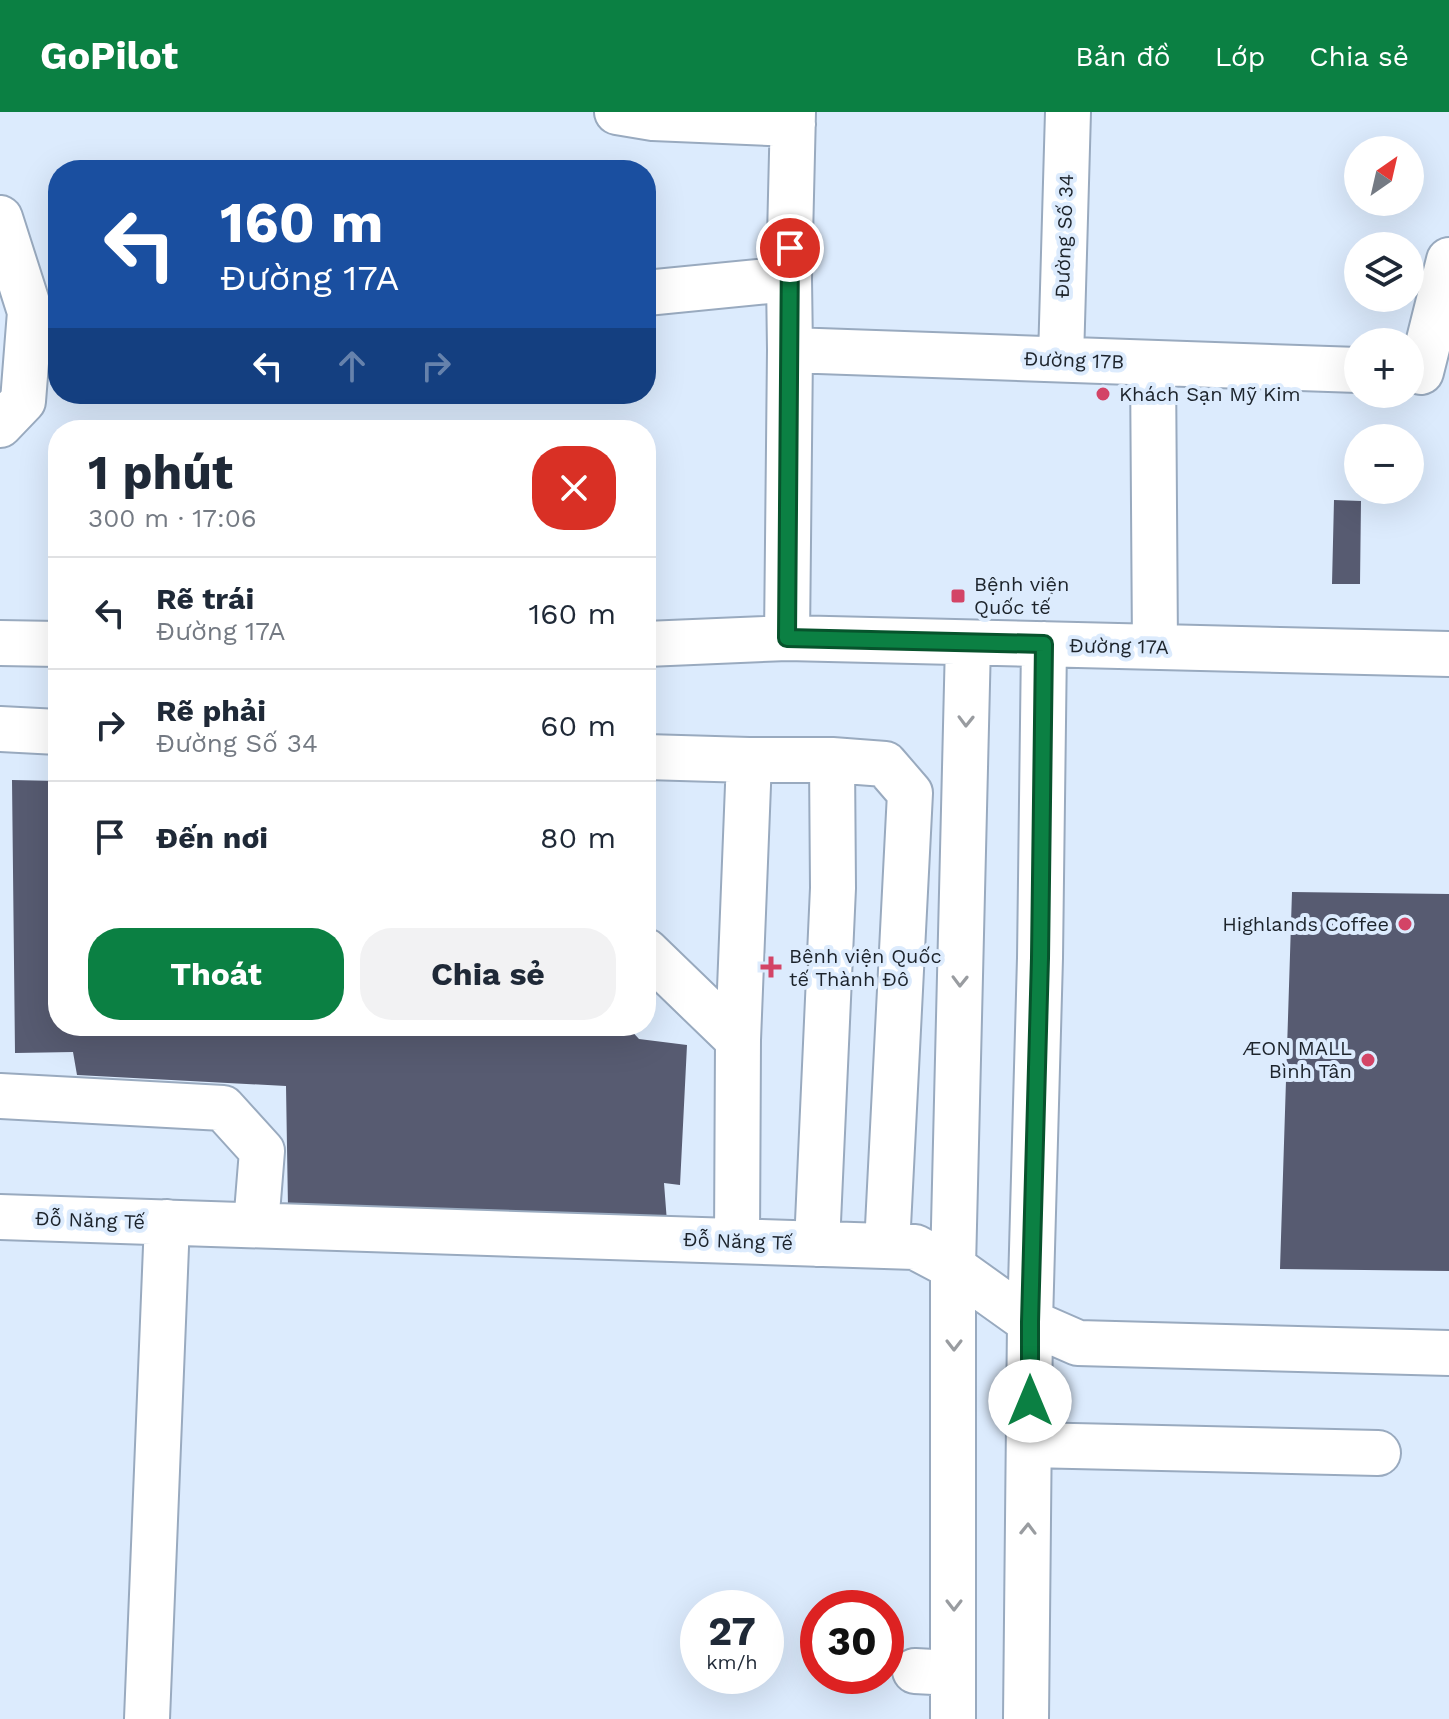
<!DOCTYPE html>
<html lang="vi">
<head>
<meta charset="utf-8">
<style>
  :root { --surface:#fff; --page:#f2f2f3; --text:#1f2937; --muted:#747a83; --line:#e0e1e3; --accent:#0b8043 }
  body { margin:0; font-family:"Work Sans",sans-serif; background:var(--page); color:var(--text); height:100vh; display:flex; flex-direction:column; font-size:30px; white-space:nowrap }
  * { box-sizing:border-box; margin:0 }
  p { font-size:26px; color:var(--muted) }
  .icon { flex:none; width:44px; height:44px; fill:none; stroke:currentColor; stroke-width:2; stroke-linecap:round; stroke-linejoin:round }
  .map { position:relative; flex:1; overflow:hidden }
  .drawer { position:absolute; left:48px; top:308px; width:608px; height:616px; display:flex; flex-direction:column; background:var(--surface); border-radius:32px; box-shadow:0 8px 32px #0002 }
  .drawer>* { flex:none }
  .banner { position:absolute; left:48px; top:48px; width:608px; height:244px; border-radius:32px; box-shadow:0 8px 32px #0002; background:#1a4fa0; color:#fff; overflow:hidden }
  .needle { width:52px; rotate:34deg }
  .buttons { position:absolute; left:1344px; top:24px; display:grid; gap:16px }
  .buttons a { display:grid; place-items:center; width:80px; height:80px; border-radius:50%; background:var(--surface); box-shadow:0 8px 32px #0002; font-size:40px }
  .speed { position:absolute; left:680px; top:1478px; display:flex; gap:16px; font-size:40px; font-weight:700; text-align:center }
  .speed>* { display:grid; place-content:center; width:104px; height:104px; border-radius:50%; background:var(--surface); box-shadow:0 8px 32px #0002; line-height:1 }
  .speed small { font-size:20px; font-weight:400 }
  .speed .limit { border:12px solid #d22; background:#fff; color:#111 }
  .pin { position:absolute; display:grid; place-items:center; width:68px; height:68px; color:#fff; margin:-34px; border:4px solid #fff; border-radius:50%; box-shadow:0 2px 8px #0007 }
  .me { position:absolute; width:88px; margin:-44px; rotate:0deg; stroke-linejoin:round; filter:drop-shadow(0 0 6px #0008) }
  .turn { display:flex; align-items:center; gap:28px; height:168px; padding:0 40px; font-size:36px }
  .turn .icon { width:104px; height:104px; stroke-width:2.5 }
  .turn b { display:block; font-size:56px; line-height:68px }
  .lanes { display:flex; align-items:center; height:76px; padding:0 40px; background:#0003; justify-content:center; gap:40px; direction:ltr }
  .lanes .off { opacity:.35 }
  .round { display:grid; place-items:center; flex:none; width:84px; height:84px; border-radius:32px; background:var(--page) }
  .headline { display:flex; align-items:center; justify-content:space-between; height:136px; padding:0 40px }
  h1 { font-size:48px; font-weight:700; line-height:60px }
  .action { display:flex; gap:16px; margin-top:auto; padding:16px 40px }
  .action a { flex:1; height:92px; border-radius:32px; background:var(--accent); color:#fff; font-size:32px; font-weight:700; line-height:92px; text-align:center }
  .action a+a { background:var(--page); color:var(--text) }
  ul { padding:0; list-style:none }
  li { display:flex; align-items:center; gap:24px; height:112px; padding:0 40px; border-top:2px solid var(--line) }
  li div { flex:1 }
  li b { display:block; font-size:30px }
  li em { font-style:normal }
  header { display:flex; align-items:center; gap:48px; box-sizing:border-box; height:112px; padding:0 40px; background:var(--accent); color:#fff }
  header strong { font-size:38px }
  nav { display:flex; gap:44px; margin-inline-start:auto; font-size:28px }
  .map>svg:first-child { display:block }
  .building { fill:#575b71 }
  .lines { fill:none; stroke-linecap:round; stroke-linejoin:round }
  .minor-casing { stroke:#99aabf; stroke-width:48 }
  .minor { stroke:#fff; stroke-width:44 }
  .oneway { stroke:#999ca0 }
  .route-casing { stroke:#07532c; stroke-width:20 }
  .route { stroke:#0b8043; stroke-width:14 }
  .poi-dot { fill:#d34466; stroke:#dcebfd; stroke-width:3 }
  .labels { text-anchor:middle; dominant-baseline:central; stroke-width:8; stroke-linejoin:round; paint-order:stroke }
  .street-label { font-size:20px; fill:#1c232b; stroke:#dcebfd }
  .poi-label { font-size:20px; fill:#1c232b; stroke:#dcebfd; text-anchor:start }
</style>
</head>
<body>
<header>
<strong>GoPilot</strong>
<nav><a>Bản đồ</a><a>Lớp</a><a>Chia sẻ</a></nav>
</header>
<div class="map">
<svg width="1449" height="1607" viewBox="0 0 1449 1607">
  <rect width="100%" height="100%" fill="#dcebfd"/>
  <path class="building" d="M 1334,388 L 1361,389 L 1360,472 L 1332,472 Z
    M 12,668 L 58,669 L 58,914 L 627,914 L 639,927 L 687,933 L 680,1073 L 664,1071 L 667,1110 L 288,1096 L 286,974 L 77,963 L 73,940 L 15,941 Z
    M 1292,780 L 1449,782 L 1449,1159 L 1280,1157 Z"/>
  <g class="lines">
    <defs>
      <path id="minor" d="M 617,0 L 653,6 L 793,12
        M 0,106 L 30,200 L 23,289 L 0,313
        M 646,181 L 789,167
        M 790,238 L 1358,258
        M 1061,247 L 1068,0
        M 1153,251 L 1155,535
        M 1421,260 L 1449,148
        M 787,526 L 790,238 L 789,167 L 793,0
        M 0,531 L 58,532
        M 646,532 L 787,526 L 1449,542
        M 0,617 L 58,620
        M 646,645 L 749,648 L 832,648 L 833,776 L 817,1132
        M 832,648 L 885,652 L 910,681 L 887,1134
        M 646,839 L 738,928 L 737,1129
        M 738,928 L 749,648
        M 0,984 L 223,996 L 262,1039 L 256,1113
        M 0,1105 L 915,1135 L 953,1155 L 1030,1210 L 1078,1231 L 1449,1241
        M 1029,1333 L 1378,1341
        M 915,1559 L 953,1561
        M 147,1607 L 167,1110
        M 953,1607 L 953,1155 L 968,531
        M 1026,1607 L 1030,1210 L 1040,846 L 1044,532"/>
    </defs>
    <use href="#minor" class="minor-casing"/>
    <use href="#minor" class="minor"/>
  </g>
  <defs><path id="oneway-chevron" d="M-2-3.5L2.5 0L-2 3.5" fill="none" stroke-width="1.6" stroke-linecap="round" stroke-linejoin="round" transform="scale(2)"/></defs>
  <g class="oneway">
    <use href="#oneway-chevron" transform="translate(966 609) rotate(91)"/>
    <use href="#oneway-chevron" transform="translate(960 869) rotate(91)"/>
    <use href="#oneway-chevron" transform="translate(954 1233) rotate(90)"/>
    <use href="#oneway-chevron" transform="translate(1028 1417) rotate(-89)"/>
    <use href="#oneway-chevron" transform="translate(954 1493) rotate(90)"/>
  </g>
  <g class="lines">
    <defs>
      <path id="route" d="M 790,136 L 787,526 L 1044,532 L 1040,846 L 1030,1210 L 1030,1289"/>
    </defs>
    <use href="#route" class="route-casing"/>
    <use href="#route" class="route"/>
  </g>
  <g class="poi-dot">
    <circle cx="1103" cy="282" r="8"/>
    <rect x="950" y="476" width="16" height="16" rx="4"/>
    <circle cx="1405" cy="812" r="8"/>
    <path d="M767 843h8v8h8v8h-8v8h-8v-8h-8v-8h8z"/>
    <circle cx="1368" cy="948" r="8"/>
  </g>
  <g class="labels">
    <g class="street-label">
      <text transform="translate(1064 124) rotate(-88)">Đường Số 34</text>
      <text transform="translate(1074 248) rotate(2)">Đường 17B</text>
      <text transform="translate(1119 534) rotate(1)">Đường 17A</text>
      <text transform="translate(90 1108) rotate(2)">Đỗ Năng Tế</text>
      <text transform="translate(738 1129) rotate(2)">Đỗ Năng Tế</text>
    </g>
    <g class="poi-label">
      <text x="1119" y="282">Khách Sạn Mỹ Kim</text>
      <text x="974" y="472">Bệnh viện<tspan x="974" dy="23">Quốc tế</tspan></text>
      <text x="1389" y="812" text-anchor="end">Highlands Coffee</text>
      <text x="789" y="844">Bệnh viện Quốc<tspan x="789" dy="23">tế Thành Đô</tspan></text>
      <text x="1352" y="936" text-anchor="end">ÆON MALL<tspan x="1352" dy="23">Bình Tân</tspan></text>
    </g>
  </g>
</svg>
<div class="buttons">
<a><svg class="needle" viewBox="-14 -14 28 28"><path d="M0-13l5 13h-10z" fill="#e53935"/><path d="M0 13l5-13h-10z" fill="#747a83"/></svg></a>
<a><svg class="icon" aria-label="layers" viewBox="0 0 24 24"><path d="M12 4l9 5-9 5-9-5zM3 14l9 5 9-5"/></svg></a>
<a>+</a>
<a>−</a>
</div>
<div class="speed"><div>27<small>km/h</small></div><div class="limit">30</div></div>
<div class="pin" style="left:790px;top:136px;background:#d93025"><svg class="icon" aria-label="arrive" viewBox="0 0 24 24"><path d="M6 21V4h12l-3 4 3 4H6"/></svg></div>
<svg class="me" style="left:1030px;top:1289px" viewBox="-20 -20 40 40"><circle r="19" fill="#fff"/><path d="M0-13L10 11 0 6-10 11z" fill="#0b8043"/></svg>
<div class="banner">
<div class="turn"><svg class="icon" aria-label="left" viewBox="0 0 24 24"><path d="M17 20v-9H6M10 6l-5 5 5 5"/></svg><div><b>160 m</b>Đường 17A</div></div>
<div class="lanes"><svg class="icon" aria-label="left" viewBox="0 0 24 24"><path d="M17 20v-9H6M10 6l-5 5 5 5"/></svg><svg class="icon off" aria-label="ahead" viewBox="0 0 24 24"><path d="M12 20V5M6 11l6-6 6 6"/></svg><svg class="icon off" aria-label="right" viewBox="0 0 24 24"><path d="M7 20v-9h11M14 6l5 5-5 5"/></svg></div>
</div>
<section class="drawer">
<div class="headline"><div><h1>1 phút</h1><p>300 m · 17:06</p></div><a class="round" style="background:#d93025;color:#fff"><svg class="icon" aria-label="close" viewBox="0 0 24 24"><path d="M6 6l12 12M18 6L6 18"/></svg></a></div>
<ul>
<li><svg class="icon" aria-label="left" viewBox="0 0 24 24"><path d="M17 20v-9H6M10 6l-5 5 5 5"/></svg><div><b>Rẽ trái</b><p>Đường 17A</p></div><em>160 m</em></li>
<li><svg class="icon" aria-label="right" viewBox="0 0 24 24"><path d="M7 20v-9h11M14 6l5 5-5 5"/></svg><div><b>Rẽ phải</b><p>Đường Số 34</p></div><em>60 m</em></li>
<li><svg class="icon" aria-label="arrive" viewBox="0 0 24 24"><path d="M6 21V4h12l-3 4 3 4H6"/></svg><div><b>Đến nơi</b></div><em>80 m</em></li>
</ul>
<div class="action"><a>Thoát</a><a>Chia sẻ</a></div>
</section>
</div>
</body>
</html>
